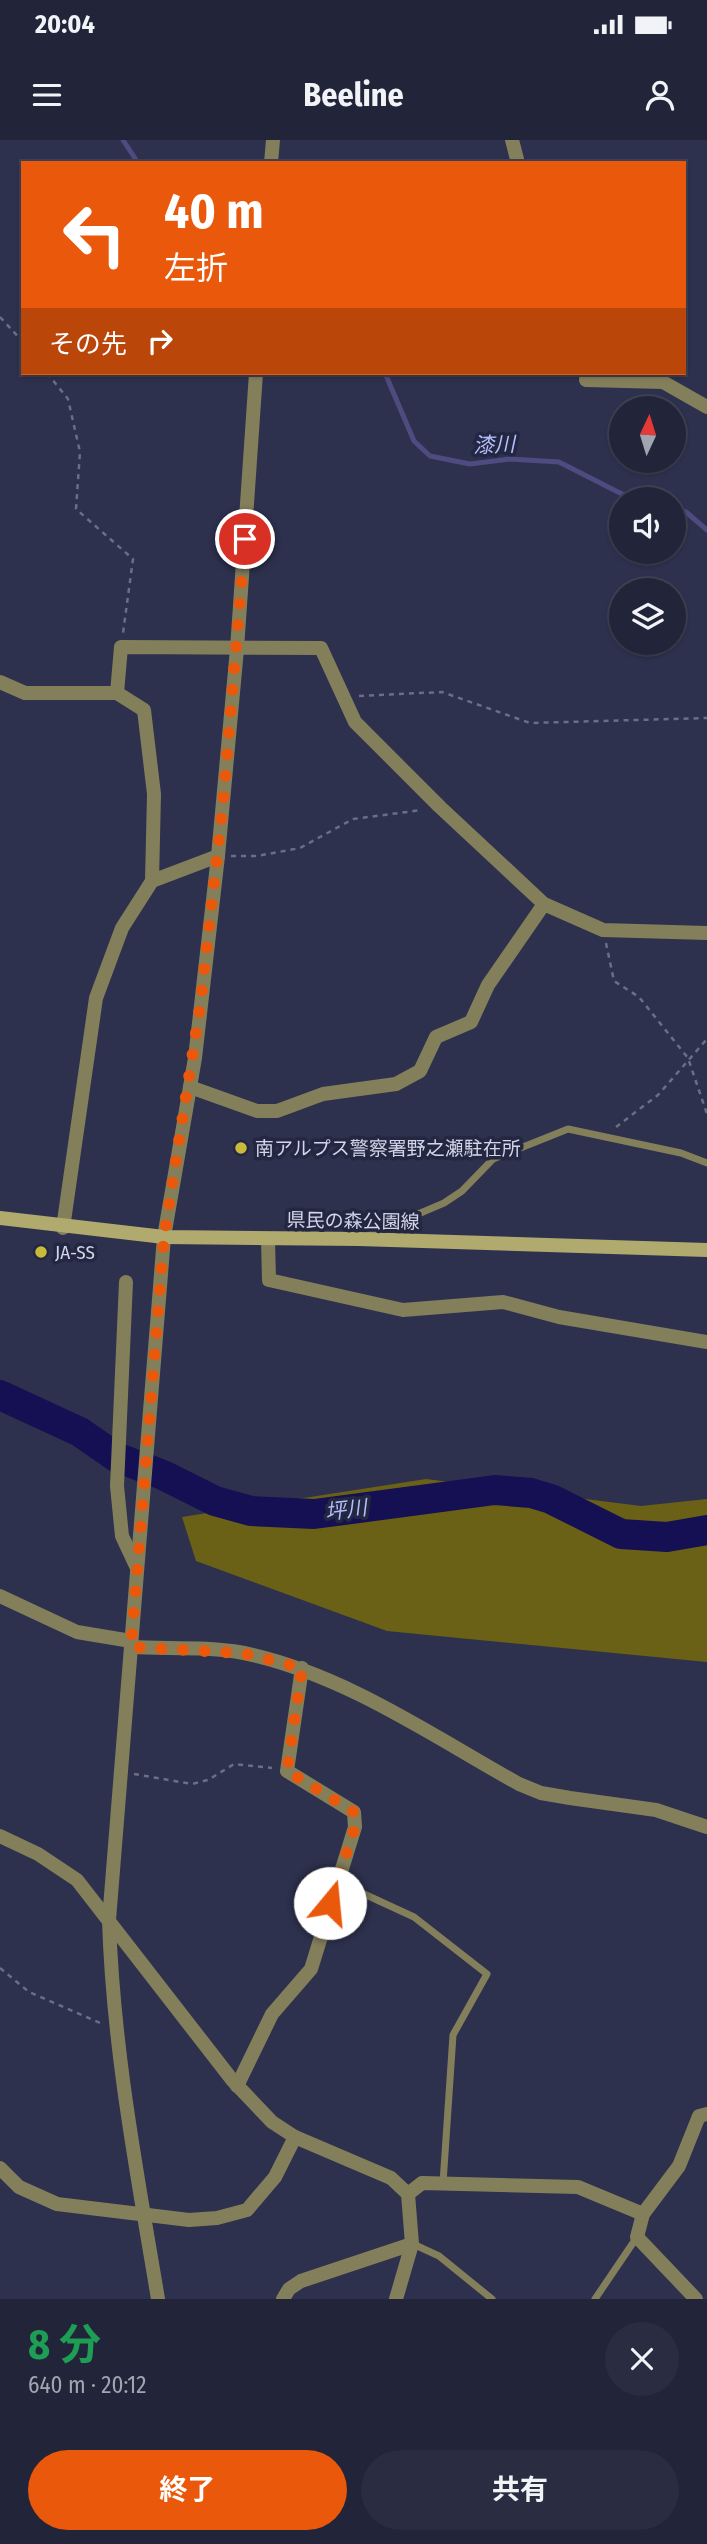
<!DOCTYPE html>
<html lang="ja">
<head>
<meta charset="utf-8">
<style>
  :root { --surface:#22253a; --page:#2a2d42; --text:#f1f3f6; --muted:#a2a5af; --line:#3f4254; --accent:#ea580c }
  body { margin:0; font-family:"Fira Sans Condensed","Noto Sans JP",sans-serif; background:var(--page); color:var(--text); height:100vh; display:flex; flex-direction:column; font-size:26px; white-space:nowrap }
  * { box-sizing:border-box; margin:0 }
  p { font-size:23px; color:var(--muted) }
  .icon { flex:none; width:38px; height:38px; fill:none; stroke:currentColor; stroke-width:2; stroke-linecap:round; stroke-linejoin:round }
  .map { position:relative; height:2159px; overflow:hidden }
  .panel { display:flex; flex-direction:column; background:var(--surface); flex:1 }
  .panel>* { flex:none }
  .hud { position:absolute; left:21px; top:21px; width:665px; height:214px; border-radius:0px; box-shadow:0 2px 5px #0004,0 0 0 2px var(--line); background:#ea580c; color:#fff; overflow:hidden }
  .needle { width:46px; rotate:4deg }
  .tools { position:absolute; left:609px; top:256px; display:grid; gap:14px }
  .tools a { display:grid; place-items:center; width:77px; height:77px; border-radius:50%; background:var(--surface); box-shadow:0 2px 5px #0004,0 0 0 2px var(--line); font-size:35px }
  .pin { position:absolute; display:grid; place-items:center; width:60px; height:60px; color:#fff; margin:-30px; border:4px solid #fff; border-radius:50%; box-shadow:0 2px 7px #0007 }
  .me { position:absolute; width:77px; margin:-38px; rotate:17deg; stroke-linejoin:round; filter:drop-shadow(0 0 5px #0008) }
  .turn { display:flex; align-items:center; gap:24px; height:147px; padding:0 28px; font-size:32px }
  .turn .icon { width:91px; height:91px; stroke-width:2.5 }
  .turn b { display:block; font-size:49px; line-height:60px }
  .then { display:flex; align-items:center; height:66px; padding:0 28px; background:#0003; gap:14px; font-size:26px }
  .round { display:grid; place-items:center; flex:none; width:74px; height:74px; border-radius:37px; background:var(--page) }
  .summary { display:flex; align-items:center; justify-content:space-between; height:119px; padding:0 28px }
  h1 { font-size:42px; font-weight:700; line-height:52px; color:#1e9e55 }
  .button { display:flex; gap:14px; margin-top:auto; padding:14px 28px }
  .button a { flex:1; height:80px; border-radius:42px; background:var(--accent); color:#fff; font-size:28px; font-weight:700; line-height:80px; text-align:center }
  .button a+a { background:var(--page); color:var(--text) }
  .status { display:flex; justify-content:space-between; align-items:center; height:49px; padding:0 35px; background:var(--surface); direction:ltr }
  .status svg { height:19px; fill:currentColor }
  header { display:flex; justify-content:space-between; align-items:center; height:91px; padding:0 28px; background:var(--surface); font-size:32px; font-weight:700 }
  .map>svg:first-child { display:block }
  .forest { fill:#6a6116 }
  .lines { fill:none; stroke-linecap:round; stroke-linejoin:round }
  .stream { stroke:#4e4b80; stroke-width:5 }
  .river { stroke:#150f53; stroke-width:30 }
  .path { stroke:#6a6e86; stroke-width:2.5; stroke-dasharray:5 5; stroke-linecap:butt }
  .service { stroke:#847f5b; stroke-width:7 }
  .minor { stroke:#847f5b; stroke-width:14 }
  .tertiary { stroke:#847f5b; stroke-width:14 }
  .secondary { stroke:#b1aa6f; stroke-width:14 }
  .route { stroke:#ea580c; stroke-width:12; stroke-dasharray:0 21.6 }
  .poi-dot { fill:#caba3a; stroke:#232742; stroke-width:2.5 }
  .labels { text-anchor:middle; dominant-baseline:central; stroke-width:7; stroke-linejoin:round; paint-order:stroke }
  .poi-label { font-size:19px; fill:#d2d6e8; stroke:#232742; text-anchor:start }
  .street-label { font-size:19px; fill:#d2d6e8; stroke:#232742 }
  .water-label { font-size:21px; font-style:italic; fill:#b3befb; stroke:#232742 }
</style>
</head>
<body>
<div class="status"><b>20:04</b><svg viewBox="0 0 49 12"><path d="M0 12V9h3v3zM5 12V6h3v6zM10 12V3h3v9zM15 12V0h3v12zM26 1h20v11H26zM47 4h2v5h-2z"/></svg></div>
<header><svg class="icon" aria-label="menu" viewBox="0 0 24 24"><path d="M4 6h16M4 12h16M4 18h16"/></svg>Beeline<svg class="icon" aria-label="person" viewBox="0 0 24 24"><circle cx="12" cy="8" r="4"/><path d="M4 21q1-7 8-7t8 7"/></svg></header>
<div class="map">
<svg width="707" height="2159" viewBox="0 0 707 2159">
  <rect width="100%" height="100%" fill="#2d314d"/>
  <path class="forest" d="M 426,1339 L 641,1366 L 707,1359 L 707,1522 L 387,1491 L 196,1421 L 182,1377 Z"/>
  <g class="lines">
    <path class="stream" d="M 123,0 L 138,23
      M 385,233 L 414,301 L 430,316 L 470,324 L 510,319 L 559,322 L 622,354 L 647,359
      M 674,367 L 686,372 L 707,390"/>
    <path class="river" d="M 0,1255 L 80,1292 L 116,1317 L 163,1335 L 215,1361 L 251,1371 L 314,1374 L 495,1350 L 531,1353 L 551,1359 L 621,1394 L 667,1397 L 707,1390"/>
    <path class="path" d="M 0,177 L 23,202
      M 47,233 L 68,259 L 80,312 L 76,369 L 133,419 L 123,493
      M 359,556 L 442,552 L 530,583 L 707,578
      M 231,716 L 257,716 L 300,708 L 353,679 L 422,670
      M 606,803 L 614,841 L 639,857 L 688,918 L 707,974
      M 616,987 L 658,955 L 707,899
      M 134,1634 L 192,1644 L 208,1640 L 234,1624 L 272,1628
      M 0,1828 L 29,1852 L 100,1883"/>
    <path class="service" d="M 369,1095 L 444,1063 L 462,1051 L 493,1019 L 568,989 L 681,1013 L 707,1023
      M 338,1742 L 414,1777 L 487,1834 L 453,1895 L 443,2043
      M 413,2104 L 439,2116 L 492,2159
      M 595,2159 L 637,2097"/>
    <path class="minor" d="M 512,0 L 518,23
      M 587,233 L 586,240 L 663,242 L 707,267
      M 0,542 L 25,553 L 117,553 L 144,570 L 154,654 L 152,741
      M 117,553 L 121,507 L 321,508 L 355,582 L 440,667 L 544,764 L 603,790 L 707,793
      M 190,947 L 257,971 L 277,971 L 323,954 L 396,944 L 420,931 L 436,897 L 471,882 L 488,845 L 544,764
      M 63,1088 L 96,858 L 122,788 L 152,741 L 218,716
      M 268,1099 L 269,1140 L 403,1170 L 503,1162 L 559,1177 L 707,1202
      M 126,1142 L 117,1346 L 122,1396 L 137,1428
      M 0,1456 L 77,1492 L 131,1501
      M 131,1507 C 168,1509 207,1506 244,1513 C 344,1534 431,1595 519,1644 L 541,1653 L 570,1658 L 656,1670 L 707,1687
      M 237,1946 L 272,1874 L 311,1829 L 355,1687 L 354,1672 L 287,1631 L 302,1528
      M 0,2028 L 19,2047 L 57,2064 L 189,2080 L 217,2078 L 247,2070 L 275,2037 L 295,1997
      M 408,2054 L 422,2043 L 578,2047 L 643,2074 L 637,2097 L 696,2159
      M 643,2074 L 679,2026 L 699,1976 L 707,1974
      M 283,2159 L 289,2149 L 301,2141 L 412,2104"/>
    <path class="tertiary" d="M 271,23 L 273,0
      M 0,1696 L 38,1714 L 77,1740 L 233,1941 L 272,1982 L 295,1997 L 391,2038 L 408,2054 L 412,2104 L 396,2159
      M 158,2159 C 137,2033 113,1908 109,1780 L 164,1097 L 195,918 L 218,716 L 237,509 L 256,233"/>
    <path class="secondary" d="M 0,1078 L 164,1097 L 359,1099 L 707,1110"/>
  </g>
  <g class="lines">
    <path class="route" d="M 245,399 L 223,664 L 200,867 L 164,1097 L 131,1507 L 242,1513 L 302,1528 L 287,1631 L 354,1672 L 355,1687 L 330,1763"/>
  </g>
  <g class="poi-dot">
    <circle cx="241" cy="1008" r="7"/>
    <circle cx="41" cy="1112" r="7"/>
  </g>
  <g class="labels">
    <g class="poi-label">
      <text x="255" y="1008">南アルプス警察署野之瀬駐在所</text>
      <text x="55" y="1112">JA-SS</text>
    </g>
    <g class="street-label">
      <text transform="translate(353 1081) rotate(1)">県民の森公園線</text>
    </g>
    <g class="water-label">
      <text transform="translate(494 305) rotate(-2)">漆川</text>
      <text transform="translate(346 1370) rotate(-7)">坪川</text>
    </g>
  </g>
</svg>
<div class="tools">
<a><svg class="needle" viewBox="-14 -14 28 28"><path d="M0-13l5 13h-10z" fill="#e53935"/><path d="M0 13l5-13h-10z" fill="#a2a5af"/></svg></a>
<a><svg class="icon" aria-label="sound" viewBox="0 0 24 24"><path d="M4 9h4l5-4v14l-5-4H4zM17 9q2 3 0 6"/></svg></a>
<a><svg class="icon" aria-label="layers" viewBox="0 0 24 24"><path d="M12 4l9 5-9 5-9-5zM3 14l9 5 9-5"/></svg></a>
</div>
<div class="pin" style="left:245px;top:399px;background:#d93025"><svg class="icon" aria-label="arrive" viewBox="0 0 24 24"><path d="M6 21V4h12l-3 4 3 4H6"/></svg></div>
<svg class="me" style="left:330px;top:1763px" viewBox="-20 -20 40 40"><circle r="19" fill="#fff"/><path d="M0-13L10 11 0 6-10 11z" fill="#ea580c"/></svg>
<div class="hud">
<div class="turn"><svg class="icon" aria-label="left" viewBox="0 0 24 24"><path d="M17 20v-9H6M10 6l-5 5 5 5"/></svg><div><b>40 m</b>左折</div></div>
<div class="then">その先<svg class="icon" aria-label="right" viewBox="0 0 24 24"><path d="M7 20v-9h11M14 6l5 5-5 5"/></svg></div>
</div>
</div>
<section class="panel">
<div class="summary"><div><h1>8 分</h1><p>640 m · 20:12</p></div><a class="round"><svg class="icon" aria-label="close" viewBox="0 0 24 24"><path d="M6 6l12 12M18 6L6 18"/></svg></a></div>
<div class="button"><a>終了</a><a>共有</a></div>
</section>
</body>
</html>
